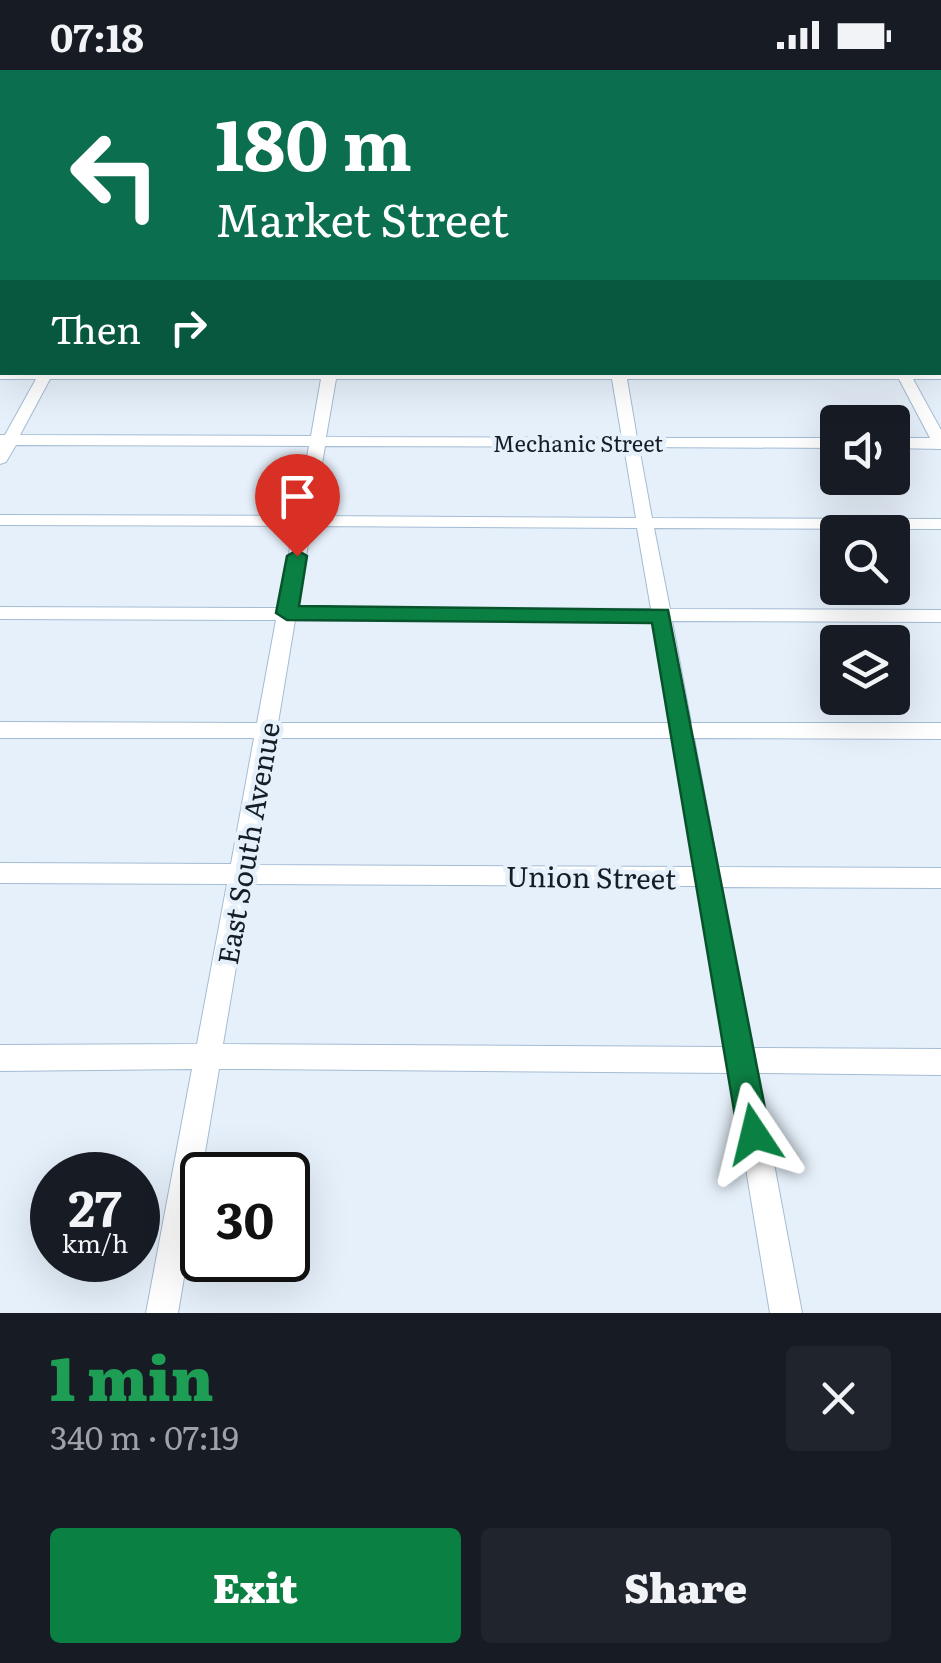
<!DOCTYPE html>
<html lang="en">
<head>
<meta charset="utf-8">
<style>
  :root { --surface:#171b24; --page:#20242c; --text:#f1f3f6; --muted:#9ea1a6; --accent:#0b8043 }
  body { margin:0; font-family:Literata,serif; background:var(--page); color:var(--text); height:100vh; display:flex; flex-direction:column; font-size:38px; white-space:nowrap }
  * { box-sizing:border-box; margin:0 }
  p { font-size:32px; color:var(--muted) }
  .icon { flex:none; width:55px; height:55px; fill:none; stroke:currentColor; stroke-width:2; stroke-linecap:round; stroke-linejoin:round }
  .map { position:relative; height:1243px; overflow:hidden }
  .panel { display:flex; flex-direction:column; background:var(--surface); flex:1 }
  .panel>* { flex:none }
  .top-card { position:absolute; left:0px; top:0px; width:942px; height:305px; box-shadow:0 10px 40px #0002; background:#0b6e4f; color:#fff; overflow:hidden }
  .controls { position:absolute; left:820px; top:335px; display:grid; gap:20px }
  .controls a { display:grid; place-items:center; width:90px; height:90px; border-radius:10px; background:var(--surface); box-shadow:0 10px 40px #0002; font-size:50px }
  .speed { position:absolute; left:30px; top:1082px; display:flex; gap:20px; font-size:50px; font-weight:700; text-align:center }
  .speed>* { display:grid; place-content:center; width:130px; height:130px; border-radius:50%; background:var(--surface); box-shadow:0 10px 40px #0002; line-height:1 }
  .speed small { font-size:25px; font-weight:400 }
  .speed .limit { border:5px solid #111; border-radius:15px; background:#fff; color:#111 }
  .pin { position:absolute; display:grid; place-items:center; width:85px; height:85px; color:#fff; margin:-102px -42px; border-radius:50% 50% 50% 0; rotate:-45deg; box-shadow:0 0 10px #0007 }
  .pin .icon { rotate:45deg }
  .me { position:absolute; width:110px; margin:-55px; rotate:350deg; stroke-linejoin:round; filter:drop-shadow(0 0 8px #0008) }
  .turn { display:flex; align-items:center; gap:35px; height:210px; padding:0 50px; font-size:45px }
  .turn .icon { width:130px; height:130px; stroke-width:2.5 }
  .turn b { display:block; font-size:70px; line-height:85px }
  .then { display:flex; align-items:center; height:95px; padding:0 50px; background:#0003; gap:20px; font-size:38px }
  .round { display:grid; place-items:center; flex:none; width:105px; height:105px; border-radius:10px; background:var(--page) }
  .summary { display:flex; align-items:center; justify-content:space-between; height:170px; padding:0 50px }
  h1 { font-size:60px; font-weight:800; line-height:75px; color:#1e9e55 }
  .button { display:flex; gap:20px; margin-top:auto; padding:20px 50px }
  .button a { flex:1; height:115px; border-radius:10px; background:var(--accent); color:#fff; font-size:40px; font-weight:800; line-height:115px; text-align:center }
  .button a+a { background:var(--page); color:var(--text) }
  .status { display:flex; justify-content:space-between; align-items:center; height:70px; padding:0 50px; background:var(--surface); direction:ltr }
  .status svg { height:28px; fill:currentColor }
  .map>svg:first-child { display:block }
  .building { fill:#9ec0e1; stroke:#6f869e; stroke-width:2.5 }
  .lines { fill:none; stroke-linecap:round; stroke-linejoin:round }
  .minor-casing { stroke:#a4bcd4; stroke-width:2 }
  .major-casing { stroke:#a4bcd4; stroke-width:3 }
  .minor { fill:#fff; fill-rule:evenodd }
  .major { fill:#fff; fill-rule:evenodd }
  .route { fill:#0b8043; stroke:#07532c; stroke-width:2.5 }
  .labels { text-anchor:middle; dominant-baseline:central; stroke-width:9; stroke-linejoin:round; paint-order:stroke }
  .far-street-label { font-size:22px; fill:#151e27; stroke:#e6f0fa }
  .street-label { font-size:28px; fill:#151e27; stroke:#e6f0fa }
</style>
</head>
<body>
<div class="status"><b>07:18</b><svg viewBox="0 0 49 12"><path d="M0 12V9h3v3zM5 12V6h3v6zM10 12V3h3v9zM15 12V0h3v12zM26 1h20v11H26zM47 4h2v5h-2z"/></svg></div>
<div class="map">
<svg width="941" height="1243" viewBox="0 0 941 1243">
  <rect width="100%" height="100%" fill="#e6f0fa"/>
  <path class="building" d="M 940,90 L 941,91 L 941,132 L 940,130 Z
    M 940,179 L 941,179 L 941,243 L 940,241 Z"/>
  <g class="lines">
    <defs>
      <path id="minor" d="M 562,0 L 570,0 L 570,2 L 562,2 Z
        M 738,0 L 747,0 L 748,2 L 739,2 Z
        M 888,0 L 897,0 L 898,2 L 889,2 Z
        M 2,30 L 2,38 L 0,39 L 0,31 Z
        M 940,50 L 941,50 L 941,57 L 940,57 Z
        M 0,75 L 2,75 L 2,81 L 0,81 Z
        M 940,77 L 941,77 L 941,83 L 940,83 Z
        M 0,110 L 2,110 L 2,116 L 0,116 Z
        M 0,146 L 2,146 L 2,152 L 0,152 Z
        M 0,189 L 2,189 L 2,197 L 0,197 Z
        M 0,301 L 941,301 L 941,309 L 913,309 L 941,360 L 941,379 L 892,378 L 892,368 L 930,368 L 899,309 L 627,309 L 637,368 L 838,368 L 838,378 L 639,377 L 652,448 L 941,449 L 941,459 L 654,458 L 670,539 L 941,540 L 941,552 L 672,551 L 691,653 L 941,653 L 941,669 L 694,668 L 718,797 L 941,798 L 941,818 L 722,817 L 752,978 L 941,979 L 941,1005 L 757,1003 L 802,1243 L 770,1243 L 730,1003 L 252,999 L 219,999 L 178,1243 L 146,1243 L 192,999 L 0,1001 L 0,975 L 197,974 L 227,814 L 0,813 L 0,793 L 231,794 L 254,668 L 0,668 L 0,652 L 257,653 L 276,550 L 0,549 L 0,537 L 279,538 L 294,456 L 0,455 L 0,445 L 296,446 L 309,376 L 16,375 L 6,392 L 0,394 L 0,365 L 5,365 L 36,309 L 0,309 ZM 50,309 L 321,309 L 311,366 L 20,365 ZM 336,309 L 612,309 L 622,368 L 326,367 ZM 325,376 L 624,377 L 636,448 L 313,446 ZM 311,456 L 637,458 L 651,539 L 297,538 ZM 295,550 L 653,551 L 670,653 L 278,653 ZM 275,668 L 673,668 L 695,797 L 254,795 ZM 250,814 L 698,816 L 725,977 L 223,974 Z"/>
      <path id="major" d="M 0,238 L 2,238 L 2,248 L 0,248 Z"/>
    </defs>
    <use href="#minor" class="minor-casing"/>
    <use href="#major" class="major-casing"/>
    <use href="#minor" class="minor"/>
    <use href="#major" class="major"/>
  </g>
  <path class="route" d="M 297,480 L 307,486 L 299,536 L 668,540 L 770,1064 L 765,1075 L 754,1079 L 743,1075 L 738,1064 L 652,553 L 287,550 L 276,543 L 287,486 Z"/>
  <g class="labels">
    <g class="far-street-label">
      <text x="578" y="372">Mechanic Street</text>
    </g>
    <g class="street-label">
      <text transform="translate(247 773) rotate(-80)">East South Avenue</text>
      <text transform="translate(591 806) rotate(1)">Union Street</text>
    </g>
  </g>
</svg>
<div class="controls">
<a><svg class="icon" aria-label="sound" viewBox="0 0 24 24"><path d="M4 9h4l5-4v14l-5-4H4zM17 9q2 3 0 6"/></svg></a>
<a><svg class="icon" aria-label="search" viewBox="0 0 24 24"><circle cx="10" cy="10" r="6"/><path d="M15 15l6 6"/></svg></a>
<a><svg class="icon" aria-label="layers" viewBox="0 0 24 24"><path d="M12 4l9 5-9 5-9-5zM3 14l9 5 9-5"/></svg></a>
</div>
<div class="speed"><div>27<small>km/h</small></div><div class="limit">30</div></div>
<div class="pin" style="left:297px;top:486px;background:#d93025"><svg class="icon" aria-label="arrive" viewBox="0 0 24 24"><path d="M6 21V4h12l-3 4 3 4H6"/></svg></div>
<svg class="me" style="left:754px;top:1064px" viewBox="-20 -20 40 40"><path d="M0-17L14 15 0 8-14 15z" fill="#0b8043" stroke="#fff" stroke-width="4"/></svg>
<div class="top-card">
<div class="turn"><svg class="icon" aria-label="left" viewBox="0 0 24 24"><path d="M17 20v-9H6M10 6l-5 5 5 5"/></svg><div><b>180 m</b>Market Street</div></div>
<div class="then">Then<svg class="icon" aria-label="right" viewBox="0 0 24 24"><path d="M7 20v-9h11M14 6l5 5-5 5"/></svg></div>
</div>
</div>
<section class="panel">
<div class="summary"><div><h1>1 min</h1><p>340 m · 07:19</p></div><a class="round"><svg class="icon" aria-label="close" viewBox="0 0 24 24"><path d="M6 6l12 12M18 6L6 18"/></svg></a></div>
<div class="button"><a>Exit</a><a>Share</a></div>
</section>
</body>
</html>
